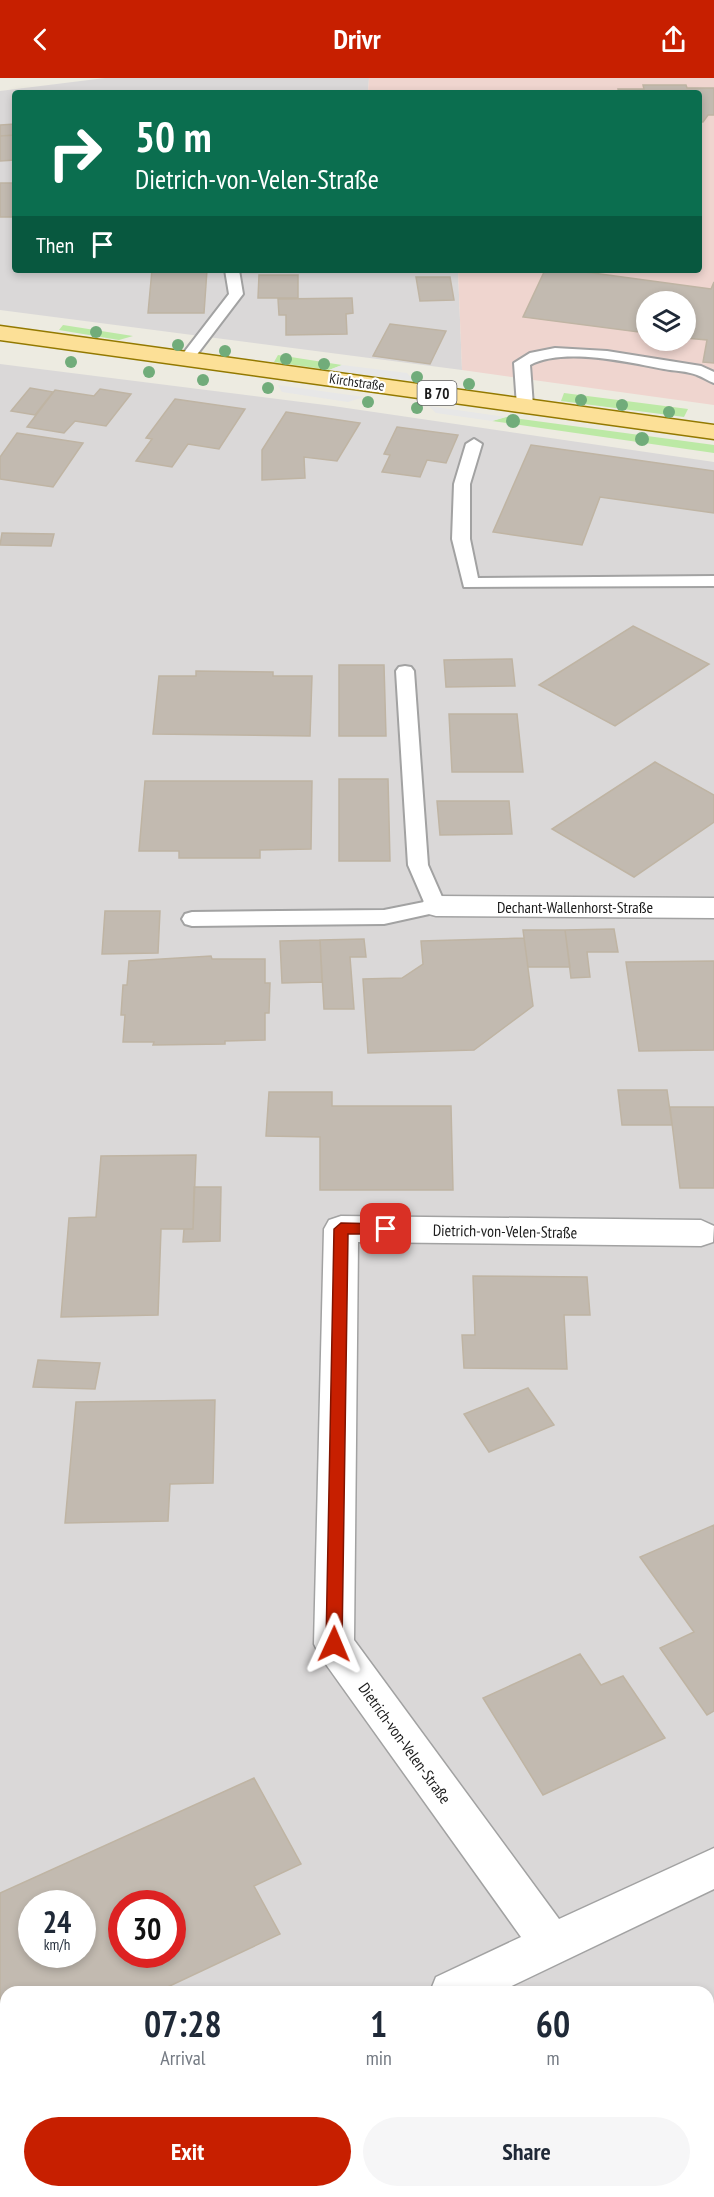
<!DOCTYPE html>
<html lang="en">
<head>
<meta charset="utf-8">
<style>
  :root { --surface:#fff; --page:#f6f6f7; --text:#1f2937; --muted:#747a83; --accent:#c71f00 }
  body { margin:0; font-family:"PT Sans Narrow",sans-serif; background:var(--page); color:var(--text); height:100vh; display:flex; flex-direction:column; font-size:22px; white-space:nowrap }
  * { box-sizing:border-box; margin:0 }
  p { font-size:20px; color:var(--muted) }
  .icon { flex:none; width:33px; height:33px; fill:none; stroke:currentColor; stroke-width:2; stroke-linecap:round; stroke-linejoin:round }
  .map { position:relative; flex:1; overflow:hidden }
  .panel { position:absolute; left:0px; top:1908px; width:714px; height:212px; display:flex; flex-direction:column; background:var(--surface); border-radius:18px 18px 0 0; box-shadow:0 3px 9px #0003 }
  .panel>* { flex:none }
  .top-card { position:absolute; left:12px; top:12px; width:690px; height:183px; border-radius:6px; box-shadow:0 3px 9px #0003; background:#0b6e4f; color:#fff; overflow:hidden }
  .buttons { position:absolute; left:636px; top:213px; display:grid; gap:12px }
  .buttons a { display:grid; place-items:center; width:60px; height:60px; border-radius:50%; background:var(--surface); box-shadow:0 3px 9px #0003; font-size:30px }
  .speed { position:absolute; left:18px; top:1812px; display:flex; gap:12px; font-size:30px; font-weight:700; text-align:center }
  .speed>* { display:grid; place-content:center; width:78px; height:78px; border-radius:50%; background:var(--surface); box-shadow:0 3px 9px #0003; line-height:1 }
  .speed small { font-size:15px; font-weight:400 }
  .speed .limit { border:9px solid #d22; background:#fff; color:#111 }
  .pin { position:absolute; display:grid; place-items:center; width:51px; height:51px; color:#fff; margin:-26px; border-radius:12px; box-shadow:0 3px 9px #0006 }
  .me { position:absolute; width:66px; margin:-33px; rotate:1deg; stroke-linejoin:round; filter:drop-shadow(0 0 4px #0008) }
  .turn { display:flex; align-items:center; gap:21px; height:126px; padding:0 24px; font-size:27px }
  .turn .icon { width:78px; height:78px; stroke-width:2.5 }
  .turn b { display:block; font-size:42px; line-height:51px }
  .then { display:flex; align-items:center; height:57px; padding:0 24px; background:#0003; gap:12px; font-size:22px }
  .eta { display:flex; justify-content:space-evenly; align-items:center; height:102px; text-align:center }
  .eta b { font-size:36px; font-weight:700; line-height:42px }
  .action { display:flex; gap:12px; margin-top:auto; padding:12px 24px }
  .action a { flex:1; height:69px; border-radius:36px; background:var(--accent); color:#fff; font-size:24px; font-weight:700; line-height:69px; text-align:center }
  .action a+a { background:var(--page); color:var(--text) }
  header { display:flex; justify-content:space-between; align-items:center; height:78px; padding:0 24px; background:var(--accent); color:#fff; font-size:27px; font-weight:700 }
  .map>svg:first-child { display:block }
  .residential { fill:#dad8d8; fill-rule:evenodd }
  .commercial { fill:#efd5cf; fill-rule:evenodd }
  .grass { fill:#bce9a5 }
  .parking { fill:#e7e7e7 }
  .building { fill:#c2bab0; stroke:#bfb4a3; stroke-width:1.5; fill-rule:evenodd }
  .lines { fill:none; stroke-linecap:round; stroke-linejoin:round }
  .lane-casing { stroke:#a2a2a2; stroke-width:4 }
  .street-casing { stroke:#a2a2a2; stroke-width:3 }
  .primary-casing { stroke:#937900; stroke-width:3 }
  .lane { fill:#fff; fill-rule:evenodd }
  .street { fill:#fff; fill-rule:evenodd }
  .primary { fill:#fce097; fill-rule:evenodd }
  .tree { fill:#71ac7a }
  .route { fill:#c71f00; stroke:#811400; stroke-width:1.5 }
  .labels { text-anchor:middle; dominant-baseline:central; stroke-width:4.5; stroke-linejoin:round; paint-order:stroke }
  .far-street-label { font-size:14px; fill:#1b1b1b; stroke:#fff }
  .shield { fill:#fff; stroke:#5f5f5f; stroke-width:1.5 }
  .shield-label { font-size:15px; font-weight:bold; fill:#1b1b1b }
  .street-label { font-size:16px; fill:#1b1b1b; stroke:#fff }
</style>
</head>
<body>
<header><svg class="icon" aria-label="back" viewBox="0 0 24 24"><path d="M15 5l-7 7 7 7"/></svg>Drivr<svg class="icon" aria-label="share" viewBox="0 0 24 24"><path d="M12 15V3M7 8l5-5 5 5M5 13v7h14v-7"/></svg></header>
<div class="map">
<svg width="714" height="2119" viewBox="0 0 714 2119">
  <rect width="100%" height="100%" fill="#edebe1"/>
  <path class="residential" d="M 105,0 L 369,0 L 368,15 L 15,15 L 15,192 L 458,192 L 462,292 L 0,232 L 0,13 Z
    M 0,286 L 333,328 L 714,384 L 714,2119 L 0,2119 ZM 32,1826 L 82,1826 L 82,1876 L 32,1876 ZM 122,1826 L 172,1826 L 172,1876 L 122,1876 ZM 6,1914 L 708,1914 L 708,2114 L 6,2114 Z"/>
  <path class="commercial" d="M 369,0 L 714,0 L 714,327 L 462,292 L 458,192 L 699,192 L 699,15 L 368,15 ZM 646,224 L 686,224 L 686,262 L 646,262 Z"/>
  <path class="grass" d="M 63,247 L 133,258 L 119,262 L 59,252 Z
    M 278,277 L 342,287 L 329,292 L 274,284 Z
    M 564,315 L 688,331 L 684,339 L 561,323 Z
    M 506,339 L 714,367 L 714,375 L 492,343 Z"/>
  <path class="parking" d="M 342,287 L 407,295 L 414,303 L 329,292 Z
    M 278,307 L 364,319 L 348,324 L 282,314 Z
    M 429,328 L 506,339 L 492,343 L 436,335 Z"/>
  <path class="building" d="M 643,7 L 686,7 L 687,10 L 714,10 L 714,37 L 708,37 L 703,44 L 699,44 L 699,15 L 619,15 L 618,11 L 644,11 Z
    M 15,46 L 15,57 L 0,58 L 0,47 Z
    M 15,57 L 15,82 L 0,83 L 0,58 Z
    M 0,105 L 15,105 L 15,139 L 0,139 Z
    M 152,192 L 207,192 L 204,235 L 148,235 Z
    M 545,192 L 571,192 L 711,211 L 714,204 L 714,285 L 703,284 L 707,262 L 686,260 L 686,224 L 646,224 L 646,255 L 523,239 Z
    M 259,197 L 298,197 L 298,220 L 258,220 Z
    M 416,199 L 450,199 L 454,222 L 420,223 Z
    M 352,220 L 353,235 L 346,236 L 347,256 L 286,257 L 286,237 L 279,237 L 278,221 Z
    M 390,246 L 446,253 L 430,286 L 373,278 Z
    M 30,310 L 53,314 L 35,337 L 11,333 Z
    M 100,311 L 131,316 L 106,348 L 75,343 L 64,355 L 27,349 L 55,312 L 94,318 Z
    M 175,321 L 245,331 L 219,371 L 188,366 L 172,389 L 136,383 L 152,361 L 146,360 Z
    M 286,334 L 360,345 L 337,383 L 304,379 L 305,400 L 262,402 L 262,372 Z
    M 397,349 L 458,357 L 446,385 L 427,382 L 420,399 L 382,394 L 390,377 L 384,376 Z
    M 17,355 L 83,365 L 53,409 L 0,401 L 0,379 Z
    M 531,367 L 714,393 L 714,435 L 600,419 L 582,467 L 493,454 Z
    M 2,455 L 54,456 L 51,468 L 0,467 Z
    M 633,548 L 709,586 L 615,648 L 539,607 Z
    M 512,581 L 515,608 L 446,609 L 444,582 Z
    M 339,587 L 384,587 L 386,658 L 339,658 Z
    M 196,593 L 273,594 L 273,598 L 312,598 L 310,658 L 153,656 L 159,598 L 196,598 Z
    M 449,636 L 517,636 L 523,694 L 452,694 Z
    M 655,684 L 714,717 L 714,744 L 634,799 L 552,751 Z
    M 339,701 L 388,701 L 390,783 L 339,783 Z
    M 145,703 L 312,703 L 311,771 L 260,772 L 260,780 L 179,780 L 179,773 L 139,773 Z
    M 437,723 L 509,723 L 512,756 L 440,757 Z
    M 105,833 L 160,833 L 158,875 L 102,876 Z
    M 614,851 L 618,874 L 587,874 L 590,899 L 571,900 L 565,852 Z
    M 523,852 L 565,852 L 570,889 L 528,889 Z
    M 524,860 L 533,928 L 474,972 L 368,975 L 363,901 L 402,900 L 423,886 L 421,863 Z
    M 364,861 L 366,879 L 350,879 L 354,931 L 324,931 L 320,862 Z
    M 320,862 L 322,904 L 282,905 L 280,863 Z
    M 211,878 L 212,881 L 265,881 L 265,905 L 270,905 L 269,935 L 265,935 L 265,962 L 225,963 L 225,966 L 153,967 L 154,964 L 123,964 L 125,937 L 121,937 L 123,907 L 127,907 L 129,883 Z
    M 714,883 L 714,972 L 639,973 L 626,884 Z
    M 618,1012 L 667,1012 L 672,1047 L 622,1047 Z
    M 269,1014 L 332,1014 L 332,1028 L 451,1028 L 453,1112 L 320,1112 L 320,1059 L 266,1058 Z
    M 670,1029 L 714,1029 L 714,1110 L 680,1110 Z
    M 196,1077 L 193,1151 L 161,1151 L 158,1237 L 61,1239 L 69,1140 L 96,1139 L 101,1078 Z
    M 194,1109 L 221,1109 L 220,1163 L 183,1164 L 184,1151 L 193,1151 Z
    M 473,1198 L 587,1199 L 590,1237 L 564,1237 L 567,1291 L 464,1290 L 462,1257 L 475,1257 Z
    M 38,1282 L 100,1285 L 95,1311 L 33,1309 Z
    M 528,1310 L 554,1347 L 489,1374 L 464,1336 Z
    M 215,1322 L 213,1405 L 170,1406 L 168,1443 L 65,1445 L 76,1324 Z
    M 714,1447 L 714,1633 L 707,1637 L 660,1570 L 694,1554 L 640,1479 Z
    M 580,1576 L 601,1607 L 623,1598 L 665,1660 L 543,1717 L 483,1620 Z
    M 254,1700 L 301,1786 L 254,1808 L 280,1856 L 157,1914 L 6,1914 L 6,1934 L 0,1920 L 0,1815 ZM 32,1826 L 82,1826 L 82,1876 L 32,1876 ZM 122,1826 L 172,1826 L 172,1876 L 122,1876 Z
    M 579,2114 L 701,2114 L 704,2119 L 569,2119 Z"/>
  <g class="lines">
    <defs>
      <path id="lane" d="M 225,192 L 239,192 L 243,216 L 192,283 L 182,283 L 179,280 L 182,277 L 229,216 Z
        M 555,270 L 607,273 L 701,288 L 714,294 L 714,305 C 708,303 703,299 697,297 C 687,293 675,293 664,291 C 628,284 563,269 530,287 L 533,328 L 525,333 L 519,331 L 517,328 L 514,285 L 530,275 Z
        M 474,361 L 482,366 L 470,406 L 470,461 L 478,500 L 714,498 L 714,508 L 464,509 L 452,461 L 454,406 L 466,366 Z
        M 405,588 L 411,589 L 414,593 L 428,787 L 446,828 L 443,833 L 384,846 L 192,848 L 185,846 L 182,841 L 185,836 L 192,834 L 384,832 L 424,824 L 408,787 L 396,593 L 399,589 Z
        M 402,2114 L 435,2114 L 437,2119 L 404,2119 Z"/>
      <path id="street" d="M 436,818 L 714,820 L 714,840 L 436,838 L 425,835 L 421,828 L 425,821 Z
        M 341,1138 L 701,1142 L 714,1148 L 713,1164 L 701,1168 L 358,1164 L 354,1562 L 559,1841 L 714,1770 L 714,1811 L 499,1914 L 430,1914 L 436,1899 L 521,1859 L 320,1578 L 314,1566 L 324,1151 L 329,1142 Z
        M 6,2097 L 6,2114 L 45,2114 L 43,2119 L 0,2119 L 0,2100 Z"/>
      <path id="primary" d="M 0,248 L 714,347 L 714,361 L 0,262 Z"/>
    </defs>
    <use href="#lane" class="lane-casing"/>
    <use href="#street" class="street-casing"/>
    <use href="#primary" class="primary-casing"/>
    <use href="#lane" class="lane"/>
    <use href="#street" class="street"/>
    <use href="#primary" class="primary"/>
  </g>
  <g class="tree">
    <circle cx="96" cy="254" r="6"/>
    <circle cx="178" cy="267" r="6"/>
    <circle cx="225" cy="273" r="6"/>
    <circle cx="286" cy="281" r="6"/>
    <circle cx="71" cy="284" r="6"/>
    <circle cx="324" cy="286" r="6"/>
    <circle cx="149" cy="294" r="6"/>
    <circle cx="417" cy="299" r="6"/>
    <circle cx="203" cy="302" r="6"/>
    <circle cx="469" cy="306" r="6"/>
    <circle cx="268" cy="310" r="6"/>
    <circle cx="581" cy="322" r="6"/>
    <circle cx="368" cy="324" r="6"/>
    <circle cx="622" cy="327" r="6"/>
    <circle cx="417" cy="330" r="6"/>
    <circle cx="669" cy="334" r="6"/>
    <circle cx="513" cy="343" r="7"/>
    <circle cx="642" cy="361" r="7"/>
  </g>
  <path class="route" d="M 341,1145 L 386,1146 L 393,1151 L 386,1156 L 348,1156 L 342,1566 L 340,1571 L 334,1573 L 328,1571 L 326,1566 L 334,1151 Z"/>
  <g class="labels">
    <g class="far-street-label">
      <text transform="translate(357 304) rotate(8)">Kirchstraße</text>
    </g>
    <rect class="shield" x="417.5" y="303" width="39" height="24" rx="4.5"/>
    <g class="shield-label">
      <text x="437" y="315">B 70</text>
    </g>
    <g class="street-label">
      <text x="575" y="829">Dechant-Wallenhorst-Straße</text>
      <text transform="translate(505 1153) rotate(1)">Dietrich-von-Velen-Straße</text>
      <text transform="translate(405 1665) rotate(54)">Dietrich-von-Velen-Straße</text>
    </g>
  </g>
</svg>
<div class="buttons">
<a><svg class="icon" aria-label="layers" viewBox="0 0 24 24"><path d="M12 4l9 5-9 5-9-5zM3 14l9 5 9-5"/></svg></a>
</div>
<div class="speed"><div>24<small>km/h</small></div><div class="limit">30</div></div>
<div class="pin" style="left:386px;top:1151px;background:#d93025"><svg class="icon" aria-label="arrive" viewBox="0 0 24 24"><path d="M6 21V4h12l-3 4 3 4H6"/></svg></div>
<svg class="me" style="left:334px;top:1566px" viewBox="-20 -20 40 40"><path d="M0-17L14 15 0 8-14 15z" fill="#c71f00" stroke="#fff" stroke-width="4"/></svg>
<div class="top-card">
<div class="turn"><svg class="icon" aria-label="right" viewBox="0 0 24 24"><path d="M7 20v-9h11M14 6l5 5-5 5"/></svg><div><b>50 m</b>Dietrich-von-Velen-Straße</div></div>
<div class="then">Then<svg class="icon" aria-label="arrive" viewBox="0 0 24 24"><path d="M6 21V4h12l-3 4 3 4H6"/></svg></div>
</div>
<section class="panel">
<div class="eta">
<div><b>07:28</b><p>Arrival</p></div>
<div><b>1</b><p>min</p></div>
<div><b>60</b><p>m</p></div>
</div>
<div class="action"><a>Exit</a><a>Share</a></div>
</section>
</div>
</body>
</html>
